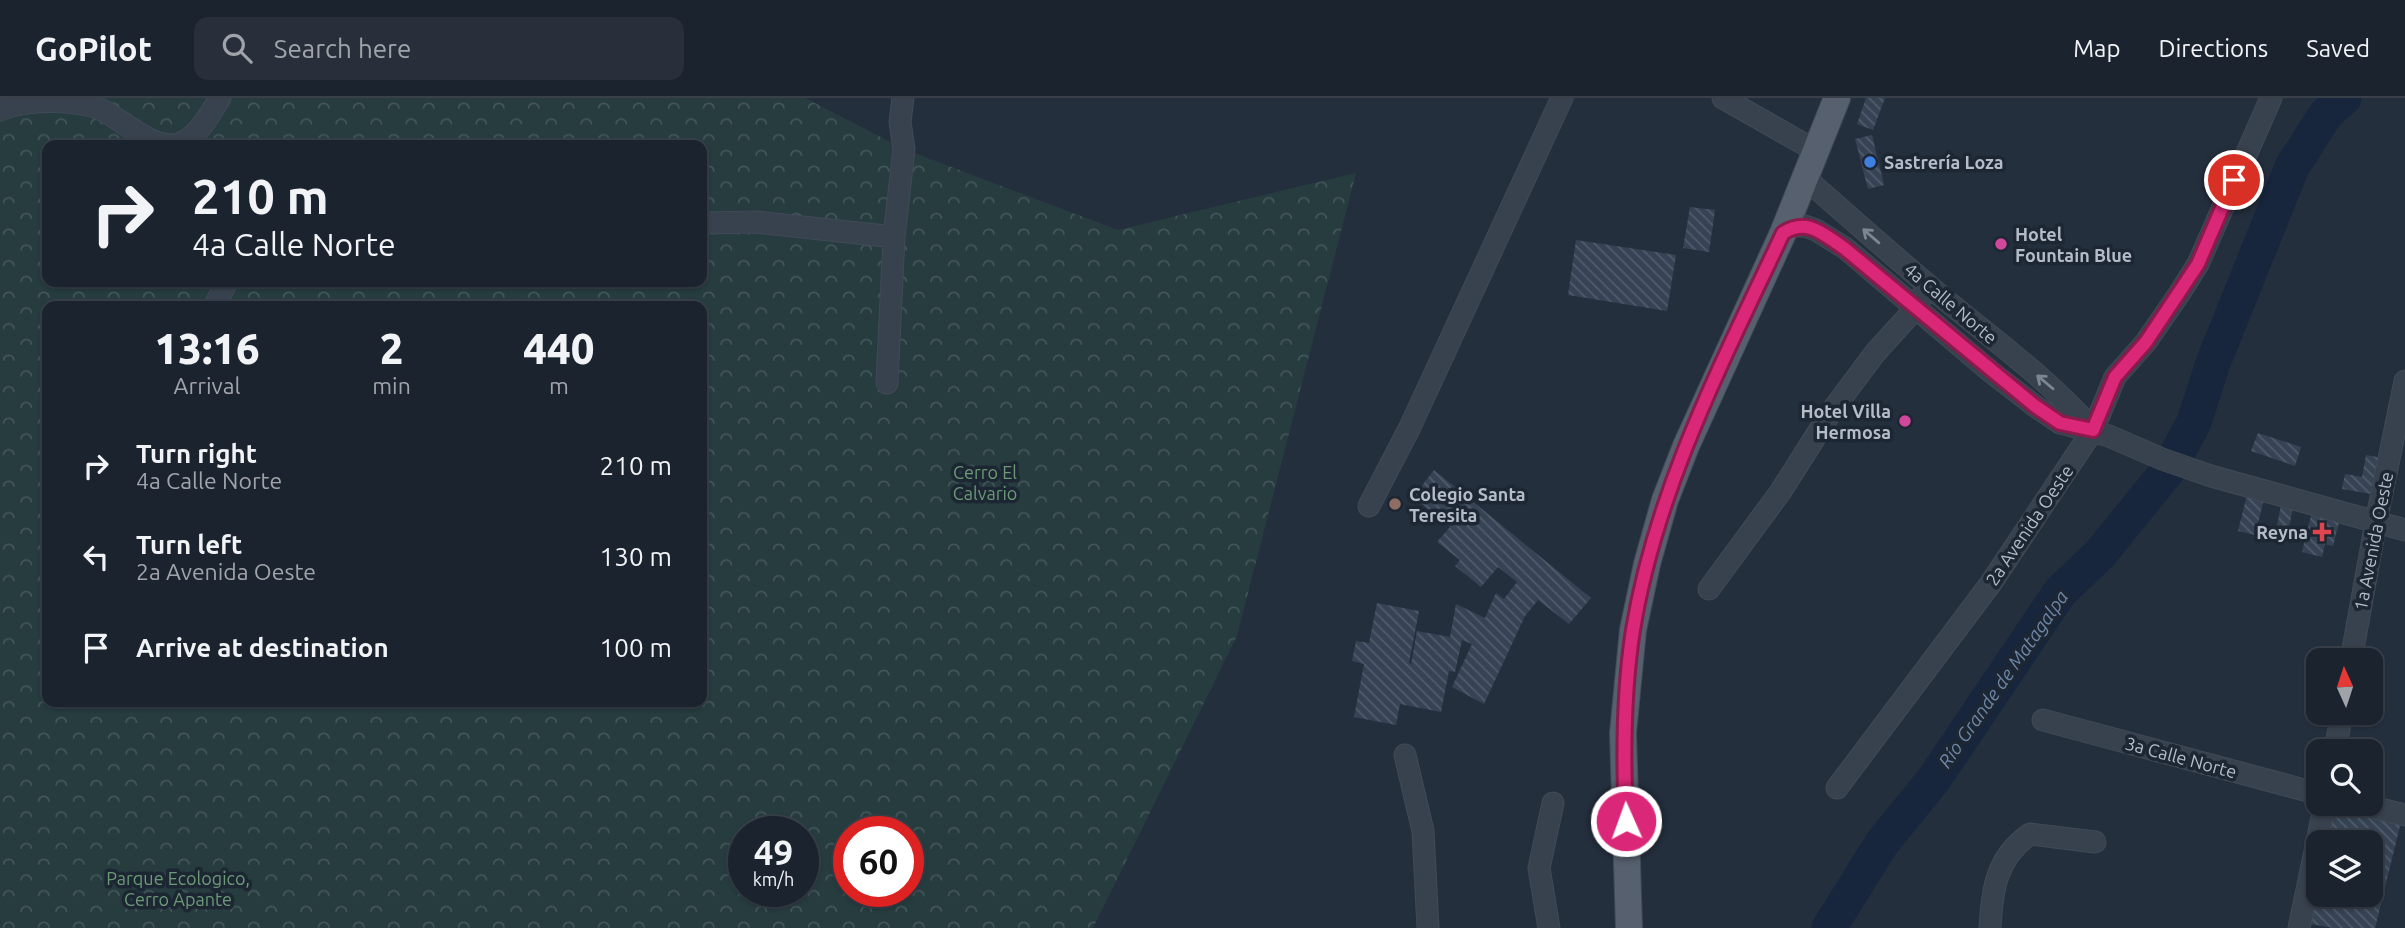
<!DOCTYPE html>
<html lang="en">
<head>
<meta charset="utf-8">
<style>
  :root { --surface:#1b232e; --page:#282f3a; --text:#f1f3f6; --muted:#a0a4aa; --line:#39404a }
  body { margin:0; font-family:Ubuntu,sans-serif; background:var(--page); color:var(--text); height:100vh; display:flex; flex-direction:column; font-size:26px; white-space:nowrap }
  * { box-sizing:border-box; margin:0 }
  p { font-size:23px; color:var(--muted) }
  .icon { flex:none; width:38px; height:38px; fill:none; stroke:currentColor; stroke-width:2; stroke-linecap:round; stroke-linejoin:round }
  .map { position:relative; flex:1; overflow:hidden }
  .drawer { position:absolute; left:42px; top:203px; width:665px; height:406px; display:flex; flex-direction:column; background:var(--surface); border-radius:14px; box-shadow:0 2px 5px #0004,0 0 0 2px var(--line) }
  .drawer>* { flex:none }
  .banner { position:absolute; left:42px; top:42px; width:665px; height:147px; border-radius:14px; box-shadow:0 2px 5px #0004,0 0 0 2px var(--line); background:#1b232e; color:var(--text); overflow:hidden }
  .needle { width:46px; rotate:357deg }
  .fabs { position:absolute; left:2306px; top:550px; display:grid; gap:14px }
  .fabs a { display:grid; place-items:center; width:77px; height:77px; border-radius:14px; background:var(--surface); box-shadow:0 2px 5px #0004,0 0 0 2px var(--line); font-size:35px }
  .speed { position:absolute; left:728px; top:718px; display:flex; gap:14px; font-size:35px; font-weight:700; text-align:center }
  .speed>* { display:grid; place-content:center; width:91px; height:91px; border-radius:50%; background:var(--surface); box-shadow:0 2px 5px #0004,0 0 0 2px var(--line); line-height:1 }
  .speed small { font-size:18px; font-weight:400 }
  .speed .limit { border:10px solid #d22; background:#fff; color:#111 }
  .pin { position:absolute; display:grid; place-items:center; width:60px; height:60px; color:#fff; margin:-30px; border:4px solid #fff; border-radius:50%; box-shadow:0 2px 7px #0007 }
  .me { position:absolute; width:77px; margin:-38px; rotate:358deg; stroke-linejoin:round; filter:drop-shadow(0 0 5px #0008) }
  .turn { display:flex; align-items:center; gap:24px; height:147px; padding:0 35px; font-size:32px }
  .turn .icon { width:91px; height:91px; stroke-width:2.5 }
  .turn b { display:block; font-size:49px; line-height:60px }
  .eta { display:flex; justify-content:space-evenly; align-items:center; height:119px; text-align:center }
  .eta b { font-size:42px; font-weight:800; line-height:49px }
  ul { padding:0; list-style:none }
  li { display:flex; align-items:center; gap:21px; height:91px; padding:0 35px }
  li div { flex:1 }
  li b { display:block; font-size:26px }
  li em { font-style:normal }
  header { display:flex; align-items:center; gap:42px; box-sizing:border-box; height:98px; padding:0 35px; background:var(--surface); border-bottom:2px solid var(--line) }
  header strong { font-size:33px }
  nav { display:flex; gap:38px; margin-inline-start:auto; font-size:24px }
  .search { width:490px; height:63px; background:var(--page); display:flex; align-items:center; gap:18px; box-sizing:border-box; padding:0 24px; border-radius:14px; color:var(--muted); font-size:26px }
  .map>svg:first-child { display:block }
  .forest { fill:url(#forest-crowns); fill-rule:evenodd }
  .lines { fill:none; stroke-linecap:round; stroke-linejoin:round }
  .river { stroke:#17263c; stroke-width:35 }
  .building { fill:url(#building-back-hatch) }
  .minor-casing { stroke:#414a57; stroke-width:23 }
  .major-casing { stroke:#414a57; stroke-width:28 }
  .minor { stroke:#38414e; stroke-width:21 }
  .major { stroke:#56606e; stroke-width:26 }
  .oneway { stroke:#7c8592 }
  .route-casing { stroke:#8e194d; stroke-width:18 }
  .route { stroke:#db2777; stroke-width:12 }
  .shop-dot { fill:#3f7fe0; stroke:#1d2633; stroke-width:2.5 }
  .hotel-dot { fill:#d1479c; stroke:#1d2633; stroke-width:2.5 }
  .education-dot { fill:#8d6e63; stroke:#1d2633; stroke-width:2.5 }
  .health-dot { fill:#e0444e; stroke:#1d2633; stroke-width:2.5 }
  .labels { text-anchor:middle; dominant-baseline:central; stroke-width:7; stroke-linejoin:round; paint-order:stroke }
  .poi-label { font-size:18px; font-weight:bold; fill:#b4bcc9; stroke:#1d2633; text-anchor:start }
  .street-label { font-size:18px; fill:#b4bcc9; stroke:#1d2633 }
  .park-label { font-size:18px; fill:#6b9a76; stroke:#1d2633 }
  .water-label { font-size:19px; font-style:italic; fill:#6d86a8; stroke:#1d2633 }
</style>
</head>
<body>
<header>
<strong>GoPilot</strong>
<div class="search"><svg class="icon" aria-label="search" viewBox="0 0 24 24"><circle cx="10" cy="10" r="6"/><path d="M15 15l6 6"/></svg>Search here</div>
<nav><a>Map</a><a>Directions</a><a>Saved</a></nav>
</header>
<div class="map">
<svg width="2405" height="830" viewBox="0 0 2405 830">
  <defs>
    <pattern id="forest-crowns" width="20" height="18" patternUnits="userSpaceOnUse" patternTransform="scale(1.75)"><rect width="20" height="18" fill="#263c3f"/><path d="M2 6a3 3 0 1 1 6 0M12 15a3 3 0 1 1 6 0" fill="none" stroke="#435659"/></pattern>
    <pattern id="building-back-hatch" width="6" height="6" patternUnits="userSpaceOnUse" patternTransform="scale(1.75)"><rect width="6" height="6" fill="#364354"/><path d="M-1 5l2 2M0 0l6 6M5-1l2 2" fill="none" stroke="#515c6b"/></pattern>
  </defs>
  <rect width="100%" height="100%" fill="#242f3e"/>
  <path class="forest" d="M 0,0 L 805,0 L 904,51 L 1118,132 L 1356,75 L 1237,538 L 1093,830 L 0,830 ZM 47,47 L 702,47 L 702,184 L 47,184 ZM 47,208 L 702,208 L 702,604 L 47,604 ZM 744,733 L 803,733 L 803,793 L 744,793 ZM 849,733 L 908,733 L 908,793 L 849,793 Z"/>
  <g class="lines">
    <path class="river" d="M 1829,830 L 1882,745 L 1934,681 L 2060,494 L 2100,456 L 2169,371 L 2194,324 L 2213,265 L 2292,69 L 2326,16 L 2344,0"/>
  </g>
  <path class="building" d="M 1866,0 L 1885,0 L 1873,32 L 1857,26 Z
    M 1872,37 L 1884,87 L 1868,91 L 1855,41 Z
    M 1690,109 L 1715,112 L 1709,154 L 1683,150 Z
    M 1576,142 L 1676,157 L 1667,213 L 1568,197 Z
    M 2258,335 L 2301,349 L 2295,368 L 2251,353 Z
    M 2366,357 L 2383,360 L 2376,395 L 2371,396 L 2342,391 L 2345,376 L 2362,379 Z
    M 1434,372 L 1591,500 L 1569,526 L 1538,502 L 1525,518 L 1484,606 L 1452,589 L 1472,546 L 1462,542 L 1455,574 L 1449,573 L 1441,614 L 1400,606 L 1396,627 L 1354,619 L 1364,566 L 1352,563 L 1356,543 L 1369,545 L 1377,505 L 1419,513 L 1409,565 L 1411,566 L 1417,533 L 1450,539 L 1456,506 L 1485,520 L 1496,495 L 1504,501 L 1517,484 L 1498,469 L 1481,489 L 1455,468 L 1460,462 L 1437,444 L 1450,429 L 1413,399 Z
    M 2247,397 L 2264,401 L 2255,437 L 2238,433 Z
    M 2281,407 L 2293,409 L 2286,446 L 2274,443 Z
    M 2312,414 L 2340,421 L 2333,448 L 2325,446 L 2322,459 L 2302,454 Z
    M 2333,707 L 2401,724 L 2375,830 L 2333,830 L 2311,826 L 2317,790 L 2319,796 L 2371,796 L 2371,744 L 2326,744 Z"/>
  <g class="lines">
    <defs>
      <path id="minor" d="M 1723,0 L 1816,53
        M 0,12 C 26,1 74,1 100,11 C 123,21 160,61 187,42 C 202,32 211,14 220,0
        M 1806,81 C 1853,122 1900,164 1948,204 C 1998,245 2051,284 2093,332
        M 702,125 L 756,124 L 894,139
        M 1783,135 L 1794,128 L 1805,128 L 1816,132 L 1845,150 L 1991,274 L 2035,308 L 2060,325 L 2109,338 L 2162,361 L 2211,378 L 2405,432
        M 216,205 L 227,184
        M 887,285 L 894,139 L 904,51 L 900,24 L 903,0
        M 1369,408 L 1410,329 L 1562,0
        M 1709,491 L 1781,393 L 1831,314 L 1875,255 L 1915,211 L 1922,198
        M 2351,562 L 2376,424 L 2405,283
        M 2043,622 L 2319,696
        M 2335,653 L 2342,614
        M 1405,657 L 1423,733 L 1428,830
        M 1837,690 L 1991,485 L 2093,332 L 2115,279 L 2146,244 L 2179,196 L 2198,166 L 2271,0
        M 2356,705 L 2405,717
        M 1549,830 L 1539,770 L 1553,705
        M 1990,830 C 1992,792 1996,760 2030,736 L 2095,744
        M 2299,830 L 2325,705"/>
      <path id="major" d="M 1629,830 L 1623,635 L 1633,532 L 1647,466 L 1665,402 L 1686,348 L 1783,135 L 1837,0"/>
    </defs>
    <use href="#minor" class="minor-casing"/>
    <use href="#major" class="major-casing"/>
    <use href="#minor" class="minor"/>
    <use href="#major" class="major"/>
  </g>
  <defs><path id="oneway-shaft" d="M-6 0H5M1.5-3L5.5 0L1.5 3" fill="none" stroke-width="1.6" stroke-linecap="round" stroke-linejoin="round" transform="scale(1.75)"/></defs>
  <g class="oneway">
    <use href="#oneway-shaft" transform="translate(1871 138) rotate(-139)"/>
    <use href="#oneway-shaft" transform="translate(2045 284) rotate(-140)"/>
  </g>
  <g class="lines">
    <defs>
      <path id="route" d="M 1626,723 C 1623,659 1623,596 1633,532 C 1656,391 1723,263 1783,135 C 1808,119 1824,137 1844,150 L 2035,308 L 2060,325 L 2093,332 L 2115,279 L 2146,244 L 2198,166 L 2234,82"/>
    </defs>
    <use href="#route" class="route-casing"/>
    <use href="#route" class="route"/>
  </g>
  <circle class="shop-dot" cx="1870" cy="64" r="7"/>
  <g class="hotel-dot">
    <circle cx="2001" cy="146" r="7"/>
    <circle cx="1905" cy="323" r="7"/>
  </g>
  <circle class="education-dot" cx="1395" cy="406" r="7"/>
  <path class="health-dot" d="M2318.5 423.5h7v7h7v7h-7v7h-7v-7h-7v-7h7z"/>
  <g class="labels">
    <g class="poi-label">
      <text x="1884" y="64">Sastrería Loza</text>
      <text x="2015" y="136">Hotel<tspan x="2015" dy="21">Fountain Blue</tspan></text>
      <text x="1891" y="313" text-anchor="end">Hotel Villa<tspan x="1891" dy="21">Hermosa</tspan></text>
      <text x="1409" y="396">Colegio Santa<tspan x="1409" dy="21">Teresita</tspan></text>
      <text x="2308" y="434" text-anchor="end">Reyna</text>
    </g>
    <g class="street-label">
      <text transform="translate(1951 205) rotate(40)">4a Calle Norte</text>
      <text transform="translate(2029 427) rotate(-56)">2a Avenida Oeste</text>
      <text transform="translate(2373 443) rotate(-79)">1a Avenida Oeste</text>
      <text transform="translate(2181 659) rotate(15)">3a Calle Norte</text>
    </g>
    <g class="park-label">
      <text x="985" y="374">Cerro El<tspan x="985" dy="21">Calvario</tspan></text>
      <text x="178" y="780">Parque Ecologico,<tspan x="178" dy="21">Cerro Apante</tspan></text>
    </g>
    <g class="water-label">
      <text transform="translate(2003 581) rotate(-55)">Río Grande de Matagalpa</text>
    </g>
  </g>
</svg>
<div class="fabs">
<a><svg class="needle" viewBox="-14 -14 28 28"><path d="M0-13l5 13h-10z" fill="#e53935"/><path d="M0 13l5-13h-10z" fill="#a0a4aa"/></svg></a>
<a><svg class="icon" aria-label="search" viewBox="0 0 24 24"><circle cx="10" cy="10" r="6"/><path d="M15 15l6 6"/></svg></a>
<a><svg class="icon" aria-label="layers" viewBox="0 0 24 24"><path d="M12 4l9 5-9 5-9-5zM3 14l9 5 9-5"/></svg></a>
</div>
<div class="speed"><div>49<small>km/h</small></div><div class="limit">60</div></div>
<div class="pin" style="left:2234px;top:82px;background:#d93025"><svg class="icon" aria-label="arrive" viewBox="0 0 24 24"><path d="M6 21V4h12l-3 4 3 4H6"/></svg></div>
<svg class="me" style="left:1626px;top:723px" viewBox="-20 -20 40 40"><circle r="17" fill="#db2777" stroke="#fff" stroke-width="3"/><path d="M0-11L8 9 0 5-8 9z" fill="#fff"/></svg>
<div class="banner">
<div class="turn"><svg class="icon" aria-label="right" viewBox="0 0 24 24"><path d="M7 20v-9h11M14 6l5 5-5 5"/></svg><div><b>210 m</b>4a Calle Norte</div></div>
</div>
<section class="drawer">
<div class="eta">
<div><b>13:16</b><p>Arrival</p></div>
<div><b>2</b><p>min</p></div>
<div><b>440</b><p>m</p></div>
</div>
<ul>
<li><svg class="icon" aria-label="right" viewBox="0 0 24 24"><path d="M7 20v-9h11M14 6l5 5-5 5"/></svg><div><b>Turn right</b><p>4a Calle Norte</p></div><em>210 m</em></li>
<li><svg class="icon" aria-label="left" viewBox="0 0 24 24"><path d="M17 20v-9H6M10 6l-5 5 5 5"/></svg><div><b>Turn left</b><p>2a Avenida Oeste</p></div><em>130 m</em></li>
<li><svg class="icon" aria-label="arrive" viewBox="0 0 24 24"><path d="M6 21V4h12l-3 4 3 4H6"/></svg><div><b>Arrive at destination</b></div><em>100 m</em></li>
</ul>
</section>
</div>
</body>
</html>
